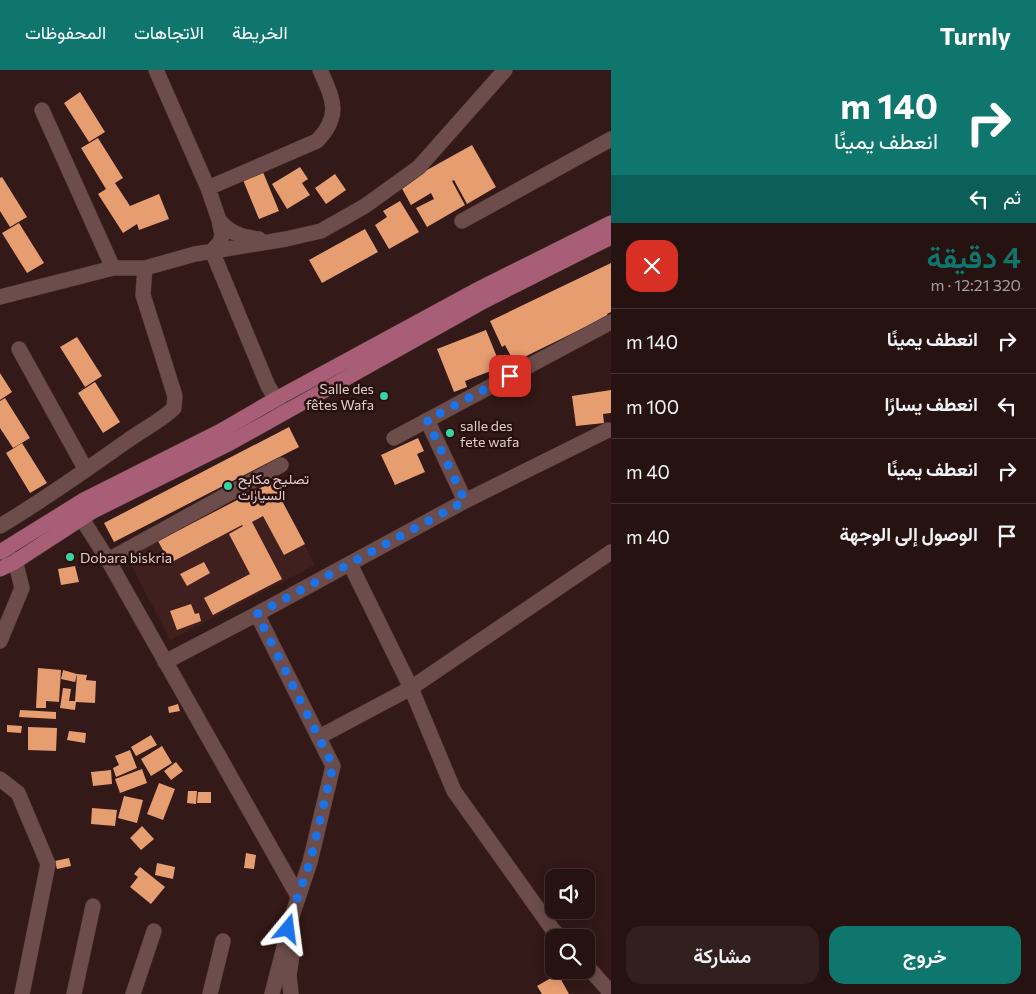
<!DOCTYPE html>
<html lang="ar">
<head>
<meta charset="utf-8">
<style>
  :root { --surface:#261311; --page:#32201f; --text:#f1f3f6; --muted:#a49e9f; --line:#423231; --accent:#0f766e }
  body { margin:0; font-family:Commissioner,Vazirmatn,sans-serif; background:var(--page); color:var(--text); direction:rtl; height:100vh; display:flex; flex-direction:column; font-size:19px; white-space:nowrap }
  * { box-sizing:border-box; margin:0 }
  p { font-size:16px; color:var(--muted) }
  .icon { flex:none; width:28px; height:28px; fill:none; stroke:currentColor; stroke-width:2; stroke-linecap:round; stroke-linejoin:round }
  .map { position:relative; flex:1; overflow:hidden; direction:ltr }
  .panel { display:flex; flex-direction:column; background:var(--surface); width:425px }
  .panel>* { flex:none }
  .hud { background:#0f766e; color:#fff; overflow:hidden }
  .buttons { position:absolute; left:545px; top:799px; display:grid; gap:10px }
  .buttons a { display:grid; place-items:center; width:50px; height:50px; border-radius:10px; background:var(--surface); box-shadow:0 2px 12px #0003,0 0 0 1px var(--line); font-size:25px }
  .pin { position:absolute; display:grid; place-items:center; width:42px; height:42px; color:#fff; margin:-21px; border-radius:10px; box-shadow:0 2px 8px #0006 }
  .me { position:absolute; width:55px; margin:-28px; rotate:16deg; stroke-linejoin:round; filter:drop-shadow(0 0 4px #0008) }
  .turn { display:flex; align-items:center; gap:18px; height:105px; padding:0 15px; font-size:22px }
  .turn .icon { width:65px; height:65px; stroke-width:2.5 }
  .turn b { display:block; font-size:35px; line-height:42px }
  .then { display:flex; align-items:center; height:48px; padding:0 15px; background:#0003; gap:10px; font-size:19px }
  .round { display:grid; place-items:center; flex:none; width:52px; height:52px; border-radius:15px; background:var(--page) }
  .summary { display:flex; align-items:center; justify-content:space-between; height:85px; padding:0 15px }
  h1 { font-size:30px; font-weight:600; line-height:38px; color:var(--accent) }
  .button { display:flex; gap:10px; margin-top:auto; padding:10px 15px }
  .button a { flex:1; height:58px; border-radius:15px; background:var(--accent); color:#fff; font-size:20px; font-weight:600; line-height:58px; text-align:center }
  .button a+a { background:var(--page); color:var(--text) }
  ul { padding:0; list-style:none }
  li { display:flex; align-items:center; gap:15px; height:65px; padding:0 15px; border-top:1px solid var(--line) }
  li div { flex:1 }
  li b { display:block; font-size:19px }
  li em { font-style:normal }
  header { display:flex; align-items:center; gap:30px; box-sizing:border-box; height:70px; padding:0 25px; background:var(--accent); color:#fff }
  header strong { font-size:24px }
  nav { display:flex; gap:28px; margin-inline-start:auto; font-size:18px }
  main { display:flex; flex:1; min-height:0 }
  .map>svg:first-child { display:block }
  .built { fill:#40201e }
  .building { fill:#e69e71 }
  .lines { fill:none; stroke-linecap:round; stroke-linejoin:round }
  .minor-casing { stroke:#4a3434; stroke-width:16 }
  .primary-casing { stroke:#4a3434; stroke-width:16 }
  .minor { stroke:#6c4d4b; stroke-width:15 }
  .primary { stroke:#a95e77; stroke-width:15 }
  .route { stroke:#1a73e8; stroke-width:9; stroke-dasharray:0 16.2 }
  .poi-dot { fill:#39d4a5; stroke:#29100e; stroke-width:2 }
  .labels { text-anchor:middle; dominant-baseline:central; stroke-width:5; stroke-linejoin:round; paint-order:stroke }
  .poi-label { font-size:14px; fill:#e0cdcb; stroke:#29100e; text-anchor:start }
</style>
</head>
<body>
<header>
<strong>Turnly</strong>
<nav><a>الخريطة</a><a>الاتجاهات</a><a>المحفوظات</a></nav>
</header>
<main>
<section class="panel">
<div class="hud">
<div class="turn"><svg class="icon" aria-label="right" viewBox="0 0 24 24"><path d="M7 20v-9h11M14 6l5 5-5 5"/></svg><div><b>140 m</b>انعطف يمينًا</div></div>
<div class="then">ثم<svg class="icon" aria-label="left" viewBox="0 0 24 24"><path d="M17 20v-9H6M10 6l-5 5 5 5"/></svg></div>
</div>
<div class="summary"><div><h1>4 دقيقة</h1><p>320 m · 12:21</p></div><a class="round" style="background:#d93025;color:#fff"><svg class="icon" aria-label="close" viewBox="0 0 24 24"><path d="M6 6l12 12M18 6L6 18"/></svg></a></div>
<ul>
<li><svg class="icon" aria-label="right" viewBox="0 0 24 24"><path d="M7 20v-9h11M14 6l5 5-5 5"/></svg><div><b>انعطف يمينًا</b></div><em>140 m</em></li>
<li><svg class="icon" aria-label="left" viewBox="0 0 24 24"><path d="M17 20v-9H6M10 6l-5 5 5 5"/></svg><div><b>انعطف يسارًا</b></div><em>100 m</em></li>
<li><svg class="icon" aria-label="right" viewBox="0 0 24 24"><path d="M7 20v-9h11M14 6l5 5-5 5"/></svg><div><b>انعطف يمينًا</b></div><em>40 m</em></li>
<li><svg class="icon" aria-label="arrive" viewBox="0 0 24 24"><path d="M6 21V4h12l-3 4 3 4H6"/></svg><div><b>الوصول إلى الوجهة</b></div><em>40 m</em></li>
</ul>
<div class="button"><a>خروج</a><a>مشاركة</a></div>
</section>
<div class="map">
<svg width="611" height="924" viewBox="0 0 611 924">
  <rect width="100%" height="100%" fill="#331917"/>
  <path class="built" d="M 272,412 L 315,495 L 170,570 L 127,487 Z"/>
  <path class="building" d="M 80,22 L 105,62 L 89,72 L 64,33 Z
    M 98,68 L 123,108 L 115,113 L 130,136 L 159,124 L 169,149 L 139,160 L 137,154 L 123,163 L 98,124 L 106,119 L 81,78 Z
    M 472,75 L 496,117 L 467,134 L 454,110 L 452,111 L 465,135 L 427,157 L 416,138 L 434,129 L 431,123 L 411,135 L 400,115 Z
    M 300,97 L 308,109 L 302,113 L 310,125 L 287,139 L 272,114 Z
    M 263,102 L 279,141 L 259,149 L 243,110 Z
    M 335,104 L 346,120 L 326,134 L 315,118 Z
    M 2,107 L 27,147 L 10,157 L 0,141 L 0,108 Z
    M 400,131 L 419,162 L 389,179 L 375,155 L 387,147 L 383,141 Z
    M 19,153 L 44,193 L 27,203 L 2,163 Z
    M 365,159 L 378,182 L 322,213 L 309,190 Z
    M 611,193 L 611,242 L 607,244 L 608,246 L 514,292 L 505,275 L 502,277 L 490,251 Z
    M 486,260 L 501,297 L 465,311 L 467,317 L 454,322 L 437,279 Z
    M 77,267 L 102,306 L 85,317 L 60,277 Z
    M 0,303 L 12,322 L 0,330 Z
    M 95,312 L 120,352 L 103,363 L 78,323 Z
    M 611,320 L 611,343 L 603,344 L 604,353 L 576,356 L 572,326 Z
    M 5,328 L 30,368 L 13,378 L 0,358 L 0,331 Z
    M 289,357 L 299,377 L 114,472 L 104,453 Z
    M 418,368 L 424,381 L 417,384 L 425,402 L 395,415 L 381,385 Z
    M 22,373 L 47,413 L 30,423 L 6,383 Z
    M 272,412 L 305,474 L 284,485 L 263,446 L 252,452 L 282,509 L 213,545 L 204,528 L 250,504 L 229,464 L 243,456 L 242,455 L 170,493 L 158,471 Z
    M 204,492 L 210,503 L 187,516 L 180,504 Z
    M 75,496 L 79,512 L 61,515 L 58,499 Z
    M 191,534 L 195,544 L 199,543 L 201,551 L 177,560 L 170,541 Z
    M 38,598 L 61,600 L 59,632 L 46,631 L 46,638 L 36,638 Z
    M 63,600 L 77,604 L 87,605 L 86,610 L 96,611 L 95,633 L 76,632 L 75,640 L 60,638 L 63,618 L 71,619 L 69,631 L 75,631 L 77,604 L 75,612 L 61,609 Z
    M 178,634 L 180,641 L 169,643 L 168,637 Z
    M 20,640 L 56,642 L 56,649 L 19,647 Z
    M 7,655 L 22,656 L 21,663 L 7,662 Z
    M 28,657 L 57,658 L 56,681 L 28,680 Z
    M 69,661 L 86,663 L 85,673 L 67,670 Z
    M 151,665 L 157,675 L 136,686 L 131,677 Z
    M 162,676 L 172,693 L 151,706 L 141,689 Z
    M 130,680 L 137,698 L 116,707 L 113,698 L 119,695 L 115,686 Z
    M 176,692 L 183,701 L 171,710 L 164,701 Z
    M 142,699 L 147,713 L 120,723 L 115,709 Z
    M 111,700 L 112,714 L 93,716 L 91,702 Z
    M 159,713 L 175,719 L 163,750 L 147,744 Z
    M 188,721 L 197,721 L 196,734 L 187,733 Z
    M 198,722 L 211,722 L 211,733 L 197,733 Z
    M 124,726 L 143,730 L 137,753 L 118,748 Z
    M 92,738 L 117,740 L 115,756 L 91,754 Z
    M 142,756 L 154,769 L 141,780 L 130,768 Z
    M 246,783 L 256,785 L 254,799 L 244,798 Z
    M 69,788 L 71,796 L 57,799 L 55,791 Z
    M 157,793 L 175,797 L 173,809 L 155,805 Z
    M 140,797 L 165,817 L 151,834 L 130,817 L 138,807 L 134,804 Z
    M 558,904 L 569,924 L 542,924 L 537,916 Z"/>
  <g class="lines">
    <defs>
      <path id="minor" d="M 156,0 L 208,118 L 219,150 L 222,165 L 220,172 L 212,181 L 268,316 L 276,329 L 280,343
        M 42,40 L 113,198
        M 208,118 L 317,71 C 342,45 333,29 320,0
        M 219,150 C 230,164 243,167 259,169
        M 462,151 L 611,69
        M 0,227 L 113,198 L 145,198 L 195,184 L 286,169 L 321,161 L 365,136 L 419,97 L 505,0
        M 19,279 L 86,400
        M 394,368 L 611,252
        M 465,431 L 608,360
        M 74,438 L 82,449 L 108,490 L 298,826
        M 0,456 C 44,430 86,400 127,371 C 142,360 161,351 174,338 L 175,326 L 143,225 L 145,198
        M 108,490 L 281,395
        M 350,494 L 411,618 L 611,482
        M 0,571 L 22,518 L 17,498 L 4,480
        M 165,592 L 257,544
        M 319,667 L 411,618 L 454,721 L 553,860 L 561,868
        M 0,709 L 18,723 L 48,794 L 22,924
        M 586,895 L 611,923
        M 74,924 L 93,836
        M 133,924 L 154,861
        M 210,924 L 223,871
        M 272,924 L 293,843 L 310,792 L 333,696 L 257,544 L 465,431 L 427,350
        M 291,924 L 289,905 L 293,879 L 293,868"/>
      <path id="primary" d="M 0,482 L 84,430 L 221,361 L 276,329 L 475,221 L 611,153
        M 0,499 L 13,493 L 93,441 L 230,373 L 484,231 L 611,167"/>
    </defs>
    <use href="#minor" class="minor-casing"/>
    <use href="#primary" class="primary-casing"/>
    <use href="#minor" class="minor"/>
    <use href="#primary" class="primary"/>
  </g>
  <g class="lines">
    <path class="route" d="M 288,859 L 292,843 L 310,792 L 333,696 L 257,544 L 465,431 L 427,350 L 510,306"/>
  </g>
  <g class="poi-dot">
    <circle cx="384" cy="326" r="5"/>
    <circle cx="450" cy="363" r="5"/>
    <circle cx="228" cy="416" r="5"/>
    <circle cx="70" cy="487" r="5"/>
  </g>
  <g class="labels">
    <g class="poi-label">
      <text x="374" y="318" text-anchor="end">Salle des<tspan x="374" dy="16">fêtes Wafa</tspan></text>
      <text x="460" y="355">salle des<tspan x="460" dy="16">fete wafa</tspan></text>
      <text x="238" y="408">تصليح مكابح<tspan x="238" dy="16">السيارات</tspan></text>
      <text x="80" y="487">Dobara biskria</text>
    </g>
  </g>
</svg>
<div class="buttons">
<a><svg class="icon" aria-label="sound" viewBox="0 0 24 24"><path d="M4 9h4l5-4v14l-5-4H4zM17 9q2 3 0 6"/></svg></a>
<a><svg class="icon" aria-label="search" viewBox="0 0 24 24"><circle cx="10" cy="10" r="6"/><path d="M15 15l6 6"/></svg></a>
</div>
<div class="pin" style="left:510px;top:306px;background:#d93025"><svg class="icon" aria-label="arrive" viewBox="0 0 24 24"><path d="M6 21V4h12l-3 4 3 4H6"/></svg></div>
<svg class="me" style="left:288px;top:859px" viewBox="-20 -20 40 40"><path d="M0-17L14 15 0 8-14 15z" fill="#1a73e8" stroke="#fff" stroke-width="4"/></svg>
</div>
</main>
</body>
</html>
